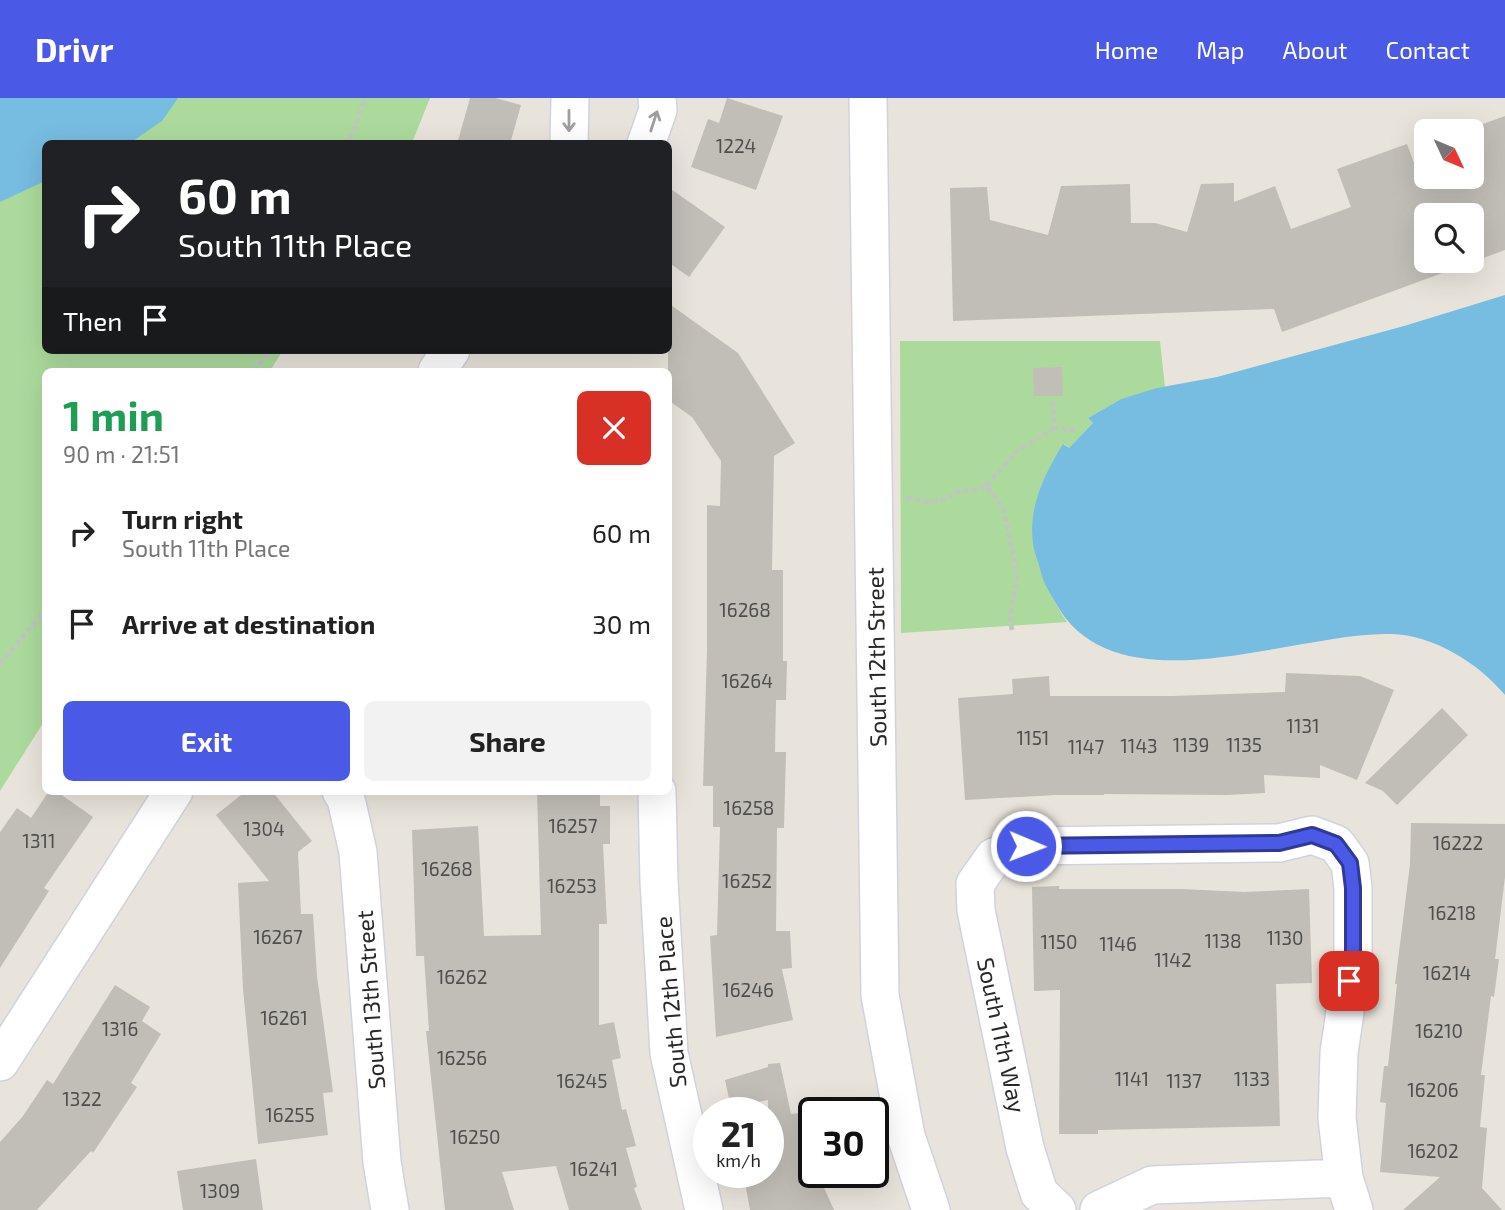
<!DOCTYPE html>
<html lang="en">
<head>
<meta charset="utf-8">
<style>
  :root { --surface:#fff; --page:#f2f2f2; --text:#222; --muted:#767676; --accent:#4a5ae6 }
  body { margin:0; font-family:"Exo 2",sans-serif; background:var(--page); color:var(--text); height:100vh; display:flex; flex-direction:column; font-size:26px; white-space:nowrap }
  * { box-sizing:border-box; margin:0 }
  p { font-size:23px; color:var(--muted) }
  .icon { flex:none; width:38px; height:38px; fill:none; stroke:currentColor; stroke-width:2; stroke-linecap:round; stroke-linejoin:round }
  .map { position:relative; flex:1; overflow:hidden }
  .side { position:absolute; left:42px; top:270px; width:630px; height:427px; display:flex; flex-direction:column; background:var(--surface); border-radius:10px; box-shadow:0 7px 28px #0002 }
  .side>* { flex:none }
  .guide { position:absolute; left:42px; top:42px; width:630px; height:214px; border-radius:10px; box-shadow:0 7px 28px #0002; background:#202124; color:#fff; overflow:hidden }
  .needle { width:46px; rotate:134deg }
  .buttons { position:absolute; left:1414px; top:21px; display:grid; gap:14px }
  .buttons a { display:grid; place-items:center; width:70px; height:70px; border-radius:10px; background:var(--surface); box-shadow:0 7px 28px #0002; font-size:35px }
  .speed { position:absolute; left:693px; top:999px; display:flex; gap:14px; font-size:35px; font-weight:700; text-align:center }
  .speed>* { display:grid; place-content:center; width:91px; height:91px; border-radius:50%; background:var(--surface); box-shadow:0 7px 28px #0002; line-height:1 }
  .speed small { font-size:18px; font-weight:400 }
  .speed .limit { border:4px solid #111; border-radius:10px; background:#fff; color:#111 }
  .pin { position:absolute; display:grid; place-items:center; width:60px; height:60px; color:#fff; margin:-30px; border-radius:14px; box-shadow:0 4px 10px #0006 }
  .me { position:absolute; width:77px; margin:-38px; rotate:91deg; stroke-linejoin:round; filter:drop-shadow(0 0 5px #0008) }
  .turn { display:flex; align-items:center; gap:24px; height:147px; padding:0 21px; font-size:32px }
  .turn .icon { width:91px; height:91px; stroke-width:2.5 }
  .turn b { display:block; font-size:49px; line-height:60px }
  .then { display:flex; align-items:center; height:66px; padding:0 21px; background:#0003; gap:14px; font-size:26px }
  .round { display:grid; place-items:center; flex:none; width:74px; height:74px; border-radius:10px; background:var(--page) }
  .summary { display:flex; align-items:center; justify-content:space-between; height:119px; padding:0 21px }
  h1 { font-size:42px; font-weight:700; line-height:52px; color:#1e9e55 }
  .action { display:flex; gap:14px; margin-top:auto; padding:14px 21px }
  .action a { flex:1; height:80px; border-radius:10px; background:var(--accent); color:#fff; font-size:28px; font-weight:700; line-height:80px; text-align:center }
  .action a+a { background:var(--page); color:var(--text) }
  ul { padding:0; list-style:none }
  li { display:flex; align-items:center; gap:21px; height:91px; padding:0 21px }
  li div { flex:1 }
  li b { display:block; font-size:26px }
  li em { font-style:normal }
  header { display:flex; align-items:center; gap:42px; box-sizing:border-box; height:98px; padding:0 35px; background:var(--accent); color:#fff }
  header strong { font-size:33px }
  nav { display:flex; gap:38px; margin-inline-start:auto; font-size:24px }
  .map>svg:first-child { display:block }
  .green { fill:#acda9c }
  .water { fill:#77bce1 }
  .building { fill:#c1beb7; fill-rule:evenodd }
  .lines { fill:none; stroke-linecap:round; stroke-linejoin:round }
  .street-casing { stroke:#d0d2df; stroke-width:40 }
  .path { stroke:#c3c3c3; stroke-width:4.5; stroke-dasharray:5 3.5; stroke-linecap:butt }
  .street { stroke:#fff; stroke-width:37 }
  .oneway { stroke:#9e9e9e }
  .route-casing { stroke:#303a96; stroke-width:18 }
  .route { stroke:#4a5ae6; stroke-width:12 }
  .labels { text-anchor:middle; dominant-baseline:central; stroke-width:6; stroke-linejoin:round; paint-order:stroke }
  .number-label { font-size:19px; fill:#4e4e4c }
  .street-label { font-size:23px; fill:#282828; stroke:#fff }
</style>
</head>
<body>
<header>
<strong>Drivr</strong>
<nav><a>Home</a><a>Map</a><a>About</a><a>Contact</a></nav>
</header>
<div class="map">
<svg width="1505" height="1112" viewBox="0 0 1505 1112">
  <rect width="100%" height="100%" fill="#e9e4db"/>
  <path class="green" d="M 0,0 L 430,0 L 412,45 L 46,46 L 46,252 L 283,252 L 270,273 L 46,273 L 45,622 L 0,693 Z
    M 900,243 L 1160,243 L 1165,289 L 1121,301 L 1088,320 L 1093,325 L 1069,350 L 1064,346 C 1020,411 1026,460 1067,524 L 901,535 Z"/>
  <path class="water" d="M 0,0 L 178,0 L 162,23 L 130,45 L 46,46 L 45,83 L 0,104 Z
    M 1505,197 L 1505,597 C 1478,565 1434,537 1391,536 C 1295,533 1115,615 1055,504 C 1050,495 1044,486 1041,475 C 1039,465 1034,455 1033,445 C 1028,409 1045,375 1063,346 L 1069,350 L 1093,325 L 1088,320 L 1121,301 L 1157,290 L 1217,279 L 1404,228 Z"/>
  <path class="building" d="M 470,0 L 495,0 L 521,7 L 510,46 L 457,46 Z
    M 727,0 L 783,18 L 756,92 L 691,69 L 708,21 L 719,25 Z
    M 1505,18 L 1505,152 L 1282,234 L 1274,211 L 953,223 L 950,90 L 987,89 L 990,122 L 1048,137 L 1061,88 L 1130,86 L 1131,125 L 1155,125 L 1187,134 L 1201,86 L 1234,85 L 1234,104 L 1275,88 L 1291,131 L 1351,109 L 1337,71 L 1407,46 L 1423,89 L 1452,79 L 1472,79 L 1472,71 L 1482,68 L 1472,33 L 1469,31 ZM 1426,117 L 1472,117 L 1472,163 L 1426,163 Z
    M 668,89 L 725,129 L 689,179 L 668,164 Z
    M 668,205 L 738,255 L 795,345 L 774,358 L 772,472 L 783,472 L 783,563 L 787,563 L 786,602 L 776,602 L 775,654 L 786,654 L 784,730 L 777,730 L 776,833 L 790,833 L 792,870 L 782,871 L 793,922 L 716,939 L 710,838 L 717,837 L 720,729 L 713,729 L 713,688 L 703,688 L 707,551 L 707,407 L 720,408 L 721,363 L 692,319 L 668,302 Z
    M 1062,269 L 1063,298 L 1034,298 L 1033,270 Z
    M 1286,575 L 1360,578 L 1394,592 L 1357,682 L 1320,667 L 1320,680 L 1264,677 L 1265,695 L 1227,697 L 1104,696 L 1104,697 L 1056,697 L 965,702 L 958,600 L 1013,596 L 1012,581 L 1049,578 L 1050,598 L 1172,598 L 1285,594 Z
    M 1442,610 L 1468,637 L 1397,707 L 1383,693 L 1365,685 Z
    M 49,693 L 56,693 L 93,719 L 44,790 L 49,793 L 0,870 L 0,734 L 17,710 L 31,720 Z
    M 246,693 L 272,693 L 312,743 L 298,754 L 301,816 L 313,816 L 317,878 L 333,994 L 323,995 L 328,1037 L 258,1046 L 243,891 L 238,785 L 269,783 L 216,717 Z
    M 537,693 L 600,693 L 600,708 L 610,708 L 610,746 L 603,746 L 607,826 L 599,826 L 599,927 L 614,924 L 621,960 L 612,962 L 622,1012 L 626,1011 L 636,1048 L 626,1050 L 637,1089 L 634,1090 L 642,1112 L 569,1112 L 556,1068 L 502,1074 L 514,1112 L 445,1112 L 426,933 L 429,933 L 424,858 L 416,858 L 412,732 L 478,728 L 484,838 L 541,837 Z
    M 1411,725 L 1505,726 L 1505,779 L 1495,861 L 1499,861 L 1494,899 L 1491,898 L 1481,977 L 1485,977 L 1480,1029 L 1487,1030 L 1482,1090 L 1502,1112 L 1403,1112 L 1440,1079 L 1380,1074 L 1386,1005 L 1380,1004 L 1384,968 L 1388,968 L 1397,886 L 1395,886 L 1410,766 Z
    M 1059,788 L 1059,791 L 1182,791 L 1244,794 L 1309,791 L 1312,885 L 1276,886 L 1280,1028 L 1098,1032 L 1098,1036 L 1059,1036 L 1060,892 L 1034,893 L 1032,789 Z
    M 115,887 L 150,909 L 142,923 L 161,936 L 131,985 L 137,989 L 93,1055 L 91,1053 L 37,1112 L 0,1112 L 0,1044 L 23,1018 L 47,982 L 53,986 Z
    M 780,965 L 791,1016 L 800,1015 L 814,1074 L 817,1074 L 834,1112 L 750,1112 L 743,1074 L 768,1074 L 768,1002 L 731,1010 L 725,982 L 768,969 L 768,966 Z
    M 256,1061 L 263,1112 L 183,1112 L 177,1073 Z"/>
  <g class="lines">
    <defs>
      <path id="street" d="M 868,0 L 880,897 L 906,1038 L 931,1112
        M 569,46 L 570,0
        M 646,46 L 658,12 L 657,0
        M 437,273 L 451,252
        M 341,693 L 346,701 L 358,754 L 382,1064 L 390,1112
        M 657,693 L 659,783 L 669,955 L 704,1112
        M 0,964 L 174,693
        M 1057,1112 L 1039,1095 L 1025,1050 L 976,812 L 975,786 L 994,759 L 1026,748 L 1279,745 L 1312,737 L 1336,746 L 1350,765 L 1353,790 L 1353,859 L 1339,955 L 1337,1020 L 1344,1080 L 1354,1112
        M 1099,1112 L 1152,1087 L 1344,1080"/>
    </defs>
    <use href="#street" class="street-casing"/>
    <path class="path" d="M 343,46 L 353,34 L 365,0
      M 254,273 L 270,252
      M 1053,303 L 1054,330 L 1076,332
      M 907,400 L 929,404 L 945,401 L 957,394 L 980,391 L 986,388
      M 1012,532 L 1010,521 L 1017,477 L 1005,418 L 1001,407 L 986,388 L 1017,353 L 1054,330
      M 0,566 L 46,511"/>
    <use href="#street" class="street"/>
  </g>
  <defs><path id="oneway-shaft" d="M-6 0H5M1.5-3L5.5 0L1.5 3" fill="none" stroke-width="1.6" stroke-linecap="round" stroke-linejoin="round" transform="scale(1.75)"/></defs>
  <g class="oneway">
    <use href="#oneway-shaft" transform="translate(569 23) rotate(90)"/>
    <use href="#oneway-shaft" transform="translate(654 23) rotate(-72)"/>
  </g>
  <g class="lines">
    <defs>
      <path id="route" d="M 1026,748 L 1279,745 L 1312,737 L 1336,746 L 1350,765 L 1353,790 L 1353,859 L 1349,883"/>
    </defs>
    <use href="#route" class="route-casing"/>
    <use href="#route" class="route"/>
  </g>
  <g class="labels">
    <g class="number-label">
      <text x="736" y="47">1224</text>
      <text x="745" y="511">16268</text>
      <text x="747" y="582">16264</text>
      <text x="1303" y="627">1131</text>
      <text x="1033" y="639">1151</text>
      <text x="1191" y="646">1139</text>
      <text x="1244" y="646">1135</text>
      <text x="1139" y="647">1143</text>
      <text x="1086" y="648">1147</text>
      <text x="749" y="709">16258</text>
      <text x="573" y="727">16257</text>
      <text x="264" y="730">1304</text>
      <text x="39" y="742">1311</text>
      <text x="1458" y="744">16222</text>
      <text x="447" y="770">16268</text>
      <text x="747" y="782">16252</text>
      <text x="572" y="787">16253</text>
      <text x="1452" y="814">16218</text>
      <text x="278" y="838">16267</text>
      <text x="1285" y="839">1130</text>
      <text x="1223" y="842">1138</text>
      <text x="1059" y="843">1150</text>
      <text x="1118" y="845">1146</text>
      <text x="1173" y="861">1142</text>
      <text x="1447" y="874">16214</text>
      <text x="462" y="878">16262</text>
      <text x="748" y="891">16246</text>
      <text x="284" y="919">16261</text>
      <text x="120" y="930">1316</text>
      <text x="1439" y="932">16210</text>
      <text x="462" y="959">16256</text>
      <text x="1132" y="980">1141</text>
      <text x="1252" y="980">1133</text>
      <text x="582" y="982">16245</text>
      <text x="1184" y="982">1137</text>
      <text x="1433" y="991">16206</text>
      <text x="82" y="1000">1322</text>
      <text x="290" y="1016">16255</text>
      <text x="475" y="1038">16250</text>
      <text x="1433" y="1052">16202</text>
      <text x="594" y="1070">16241</text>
      <text x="220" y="1092">1309</text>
    </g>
    <g class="street-label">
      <text transform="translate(876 559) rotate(-91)">South 12th Street</text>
      <text transform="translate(370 902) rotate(-94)">South 13th Street</text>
      <text transform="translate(670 904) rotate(-95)">South 12th Place</text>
      <text transform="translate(1002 937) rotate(78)">South 11th Way</text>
    </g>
  </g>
</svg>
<div class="buttons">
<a><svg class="needle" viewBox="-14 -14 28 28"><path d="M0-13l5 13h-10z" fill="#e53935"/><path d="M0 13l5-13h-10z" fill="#767676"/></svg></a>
<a><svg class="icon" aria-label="search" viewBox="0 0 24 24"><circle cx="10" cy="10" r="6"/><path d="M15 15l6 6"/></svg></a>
</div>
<div class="speed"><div>21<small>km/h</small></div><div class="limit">30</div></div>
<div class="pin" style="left:1349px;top:883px;background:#d93025"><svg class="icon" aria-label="arrive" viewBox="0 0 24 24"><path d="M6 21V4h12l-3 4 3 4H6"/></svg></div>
<svg class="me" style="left:1026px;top:748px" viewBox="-20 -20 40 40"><circle r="17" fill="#4a5ae6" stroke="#fff" stroke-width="3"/><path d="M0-11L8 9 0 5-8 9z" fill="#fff"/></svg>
<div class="guide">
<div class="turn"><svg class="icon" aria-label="right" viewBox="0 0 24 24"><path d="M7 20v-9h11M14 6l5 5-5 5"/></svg><div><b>60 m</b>South 11th Place</div></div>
<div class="then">Then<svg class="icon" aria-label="arrive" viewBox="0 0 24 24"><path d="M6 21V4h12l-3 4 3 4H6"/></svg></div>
</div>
<section class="side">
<div class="summary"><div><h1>1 min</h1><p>90 m · 21:51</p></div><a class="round" style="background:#d93025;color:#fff"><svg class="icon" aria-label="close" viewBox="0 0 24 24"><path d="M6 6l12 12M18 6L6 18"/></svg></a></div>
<ul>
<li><svg class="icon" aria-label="right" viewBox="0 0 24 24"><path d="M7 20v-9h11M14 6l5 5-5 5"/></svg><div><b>Turn right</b><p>South 11th Place</p></div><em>60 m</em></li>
<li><svg class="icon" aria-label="arrive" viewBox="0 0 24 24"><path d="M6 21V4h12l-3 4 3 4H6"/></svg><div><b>Arrive at destination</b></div><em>30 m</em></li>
</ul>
<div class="action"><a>Exit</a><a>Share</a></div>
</section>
</div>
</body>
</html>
